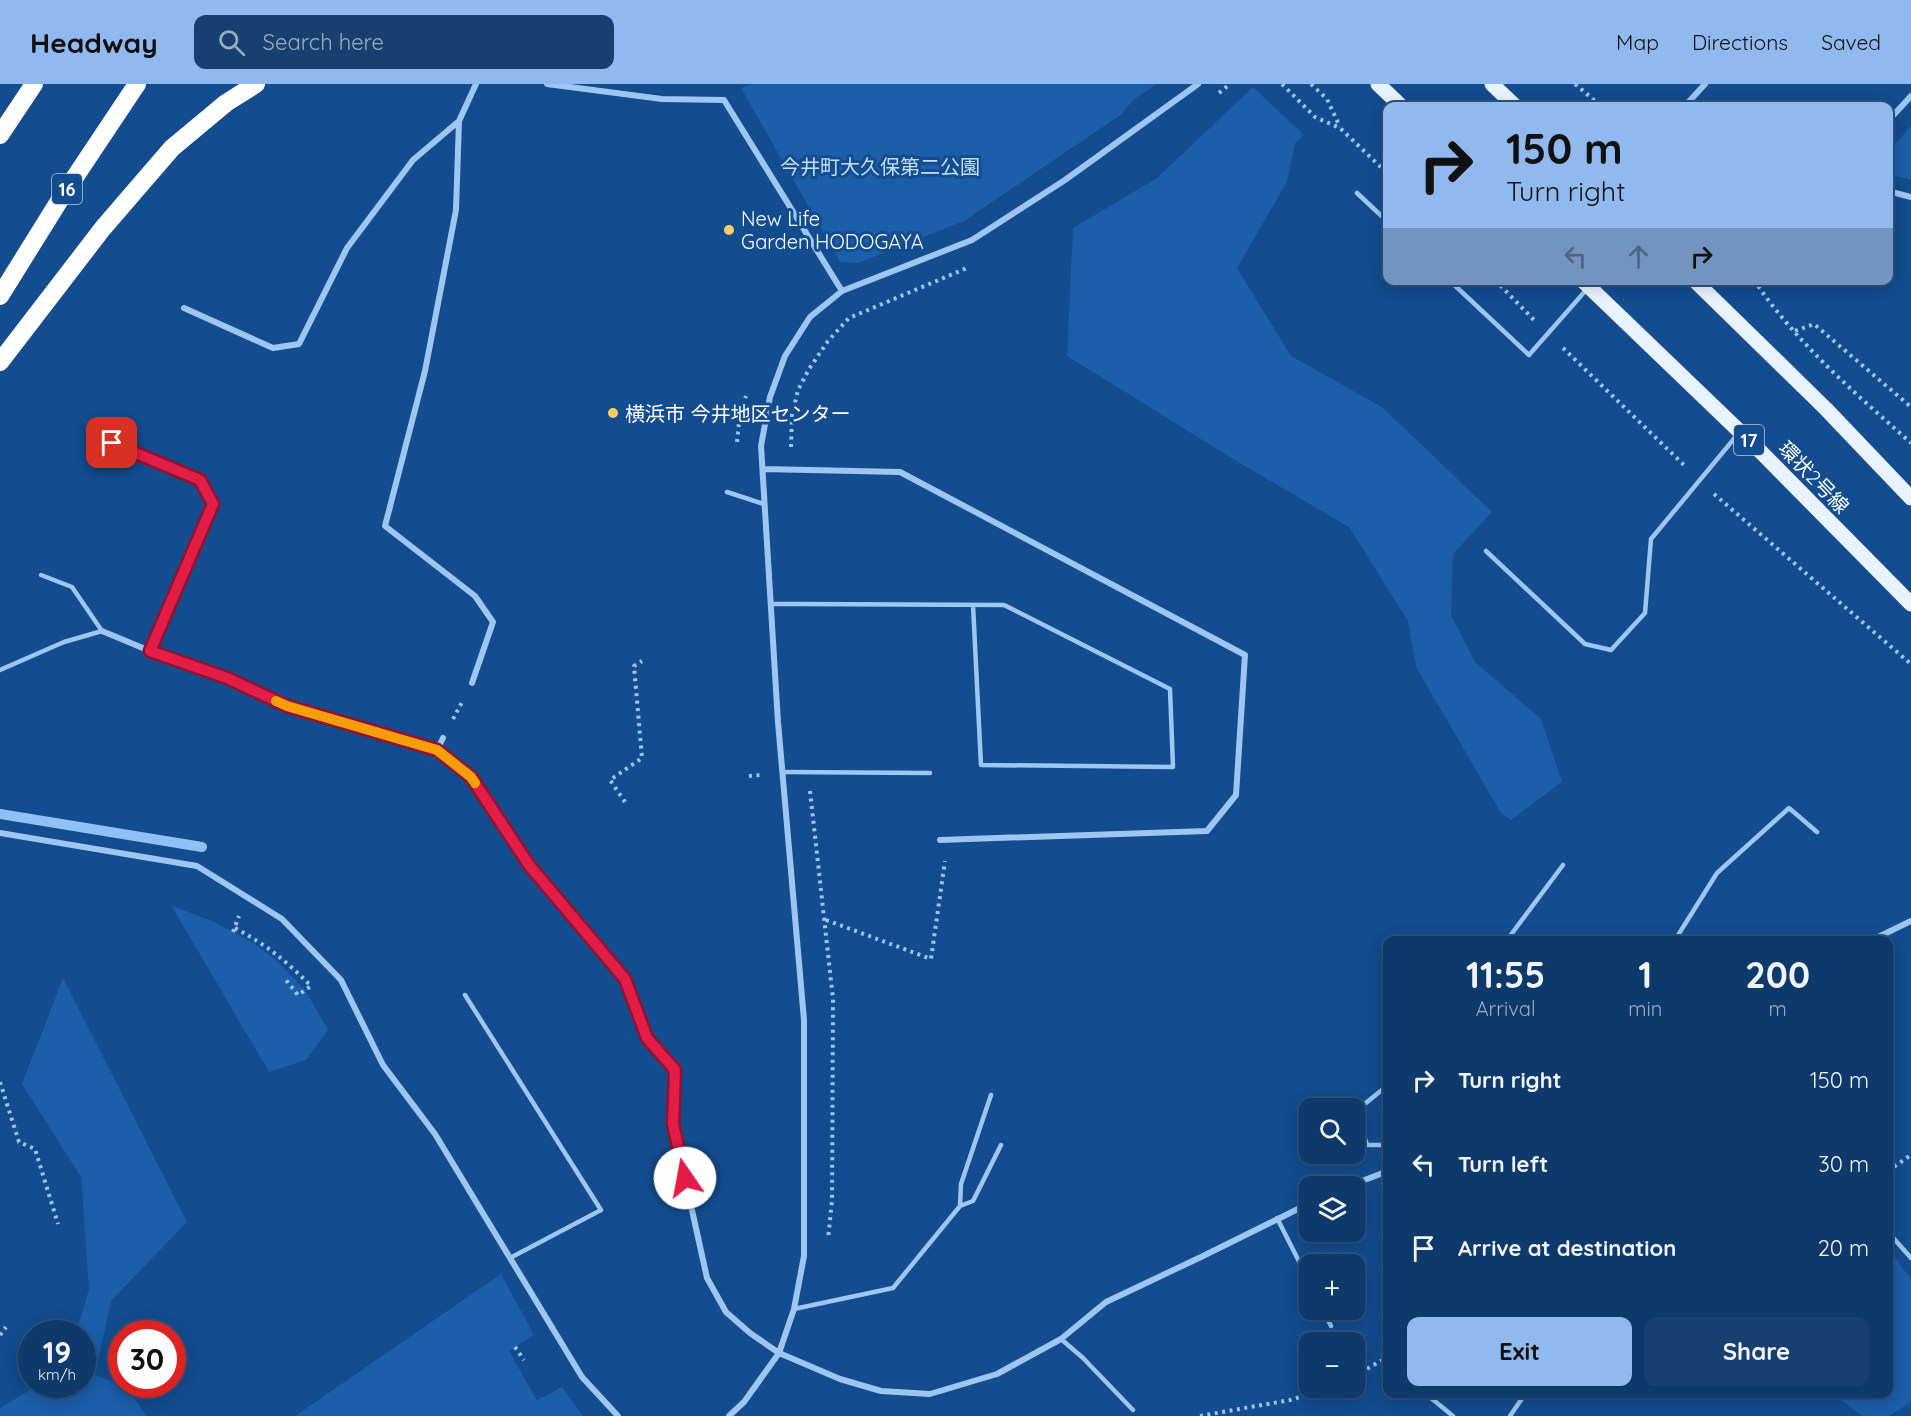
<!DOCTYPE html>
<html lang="en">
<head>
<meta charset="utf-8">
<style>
  :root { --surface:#0e396b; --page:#174071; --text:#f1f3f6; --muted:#9bacc1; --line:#2e537e; --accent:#90b9f0 }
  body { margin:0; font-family:Quicksand,"Noto Sans JP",sans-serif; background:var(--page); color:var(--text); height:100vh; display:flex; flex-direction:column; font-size:22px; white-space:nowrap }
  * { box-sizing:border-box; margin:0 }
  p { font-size:20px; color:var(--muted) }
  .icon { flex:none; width:33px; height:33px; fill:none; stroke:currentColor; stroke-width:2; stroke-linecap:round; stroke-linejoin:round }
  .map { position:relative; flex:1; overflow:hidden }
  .sheet { position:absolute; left:1383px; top:852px; width:510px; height:462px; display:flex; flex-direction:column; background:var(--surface); border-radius:12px; box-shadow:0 3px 15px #0003,0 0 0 2px var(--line) }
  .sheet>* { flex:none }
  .guide { position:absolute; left:1383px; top:18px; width:510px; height:183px; border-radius:12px; box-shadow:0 3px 15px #0003,0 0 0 2px var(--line); background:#90b9f0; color:#111; overflow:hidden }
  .buttons { position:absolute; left:1299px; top:1014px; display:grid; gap:12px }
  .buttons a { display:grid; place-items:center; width:66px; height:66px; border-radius:12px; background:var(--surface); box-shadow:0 3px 15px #0003,0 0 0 2px var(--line); font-size:30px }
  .speed { position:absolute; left:18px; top:1236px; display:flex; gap:12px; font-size:30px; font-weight:700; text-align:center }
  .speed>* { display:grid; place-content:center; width:78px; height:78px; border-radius:50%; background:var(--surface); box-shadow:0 3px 15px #0003,0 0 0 2px var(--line); line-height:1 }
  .speed small { font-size:15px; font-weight:400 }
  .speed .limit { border:9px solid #d22; background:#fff; color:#111 }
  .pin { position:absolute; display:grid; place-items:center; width:51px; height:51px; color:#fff; margin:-26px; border-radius:12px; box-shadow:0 3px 9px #0006 }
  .me { position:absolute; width:66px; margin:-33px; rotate:348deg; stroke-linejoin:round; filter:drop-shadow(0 0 4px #0008) }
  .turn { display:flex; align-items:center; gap:21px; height:126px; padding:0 24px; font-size:27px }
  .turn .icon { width:78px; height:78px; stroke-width:2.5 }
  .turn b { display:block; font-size:42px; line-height:51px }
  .lanes { display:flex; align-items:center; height:57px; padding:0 24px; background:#0003; justify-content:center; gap:30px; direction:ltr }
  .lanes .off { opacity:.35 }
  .eta { display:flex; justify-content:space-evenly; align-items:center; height:102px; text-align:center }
  .eta b { font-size:36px; font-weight:700; line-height:42px }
  .button { display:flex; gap:12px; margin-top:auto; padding:12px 24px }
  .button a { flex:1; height:69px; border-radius:12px; background:var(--accent); color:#111; font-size:24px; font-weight:700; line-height:69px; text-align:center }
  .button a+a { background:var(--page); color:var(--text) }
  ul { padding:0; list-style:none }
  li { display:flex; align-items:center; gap:18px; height:84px; padding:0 24px }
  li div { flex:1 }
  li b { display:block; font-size:22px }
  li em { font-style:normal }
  header { display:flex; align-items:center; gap:36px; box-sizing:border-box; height:84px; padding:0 30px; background:var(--accent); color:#111 }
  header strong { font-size:28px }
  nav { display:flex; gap:33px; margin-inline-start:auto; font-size:21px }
  .search { width:420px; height:54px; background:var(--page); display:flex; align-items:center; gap:15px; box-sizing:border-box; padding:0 21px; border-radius:12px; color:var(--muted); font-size:22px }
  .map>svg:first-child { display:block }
  .green { fill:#1b5ea9 }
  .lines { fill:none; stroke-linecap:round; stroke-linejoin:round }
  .stream { stroke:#90c1f4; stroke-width:10 }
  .path { stroke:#9ec6f1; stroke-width:4; stroke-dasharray:3 4.5; stroke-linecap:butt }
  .lane { stroke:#9ec6f1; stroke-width:4.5 }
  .street { stroke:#9ec6f1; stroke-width:6 }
  .primary { stroke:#e9f2ff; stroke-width:15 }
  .highway { stroke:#fff; stroke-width:18 }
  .route-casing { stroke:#92132f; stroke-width:15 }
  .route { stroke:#e11d48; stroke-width:10 }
  .slow { stroke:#f59e0b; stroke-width:10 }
  .poi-dot { fill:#ffcd5f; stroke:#134c8f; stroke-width:2 }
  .labels { text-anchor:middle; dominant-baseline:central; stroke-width:6; stroke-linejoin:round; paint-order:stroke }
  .shield { fill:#134c8f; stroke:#b8c9dd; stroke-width:1.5 }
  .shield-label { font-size:18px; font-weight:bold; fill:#fff }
  .park-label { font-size:20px; fill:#c5dffc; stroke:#134c8f }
  .poi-label { font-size:20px; fill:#fff; stroke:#134c8f; text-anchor:start }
  .street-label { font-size:20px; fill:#fff; stroke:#134c8f }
</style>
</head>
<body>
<header>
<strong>Headway</strong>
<div class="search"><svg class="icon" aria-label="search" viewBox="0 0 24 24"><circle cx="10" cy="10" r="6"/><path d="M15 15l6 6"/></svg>Search here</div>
<nav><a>Map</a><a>Directions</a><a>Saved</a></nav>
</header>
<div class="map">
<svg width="1911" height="1332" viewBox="0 0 1911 1332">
  <rect width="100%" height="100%" fill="#134c8f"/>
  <path class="green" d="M 753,0 L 1156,0 L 1132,17 L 1122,30 L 964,137 L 858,179 L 840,178 L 741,4 Z
    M 1253,3 L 1304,51 L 1295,59 L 1287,98 L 1237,184 L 1291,272 L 1382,323 L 1492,428 L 1453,470 L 1451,531 L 1475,578 L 1541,635 L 1562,698 L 1511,736 L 1501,729 L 1416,583 L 1408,537 L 1349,443 L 1238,378 L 1067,272 L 1073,144 L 1157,94 Z
    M 1911,42 L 1911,96 L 1890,90 L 1888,68 Z
    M 171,821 L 214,838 L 252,858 L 277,877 L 305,906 L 328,946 L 306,976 L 269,988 Z
    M 63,894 L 187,1138 L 111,1217 L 95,1291 L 128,1304 L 146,1332 L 0,1332 L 0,1324 L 39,1301 L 82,1300 L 82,1250 L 76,1249 L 89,1205 L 81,1093 L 22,1000 Z
    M 1893,1171 L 1911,1195 L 1911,1318 L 1889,1332 L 1862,1332 L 1834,1310 L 1888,1310 L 1888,1177 Z
    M 501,1190 L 534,1251 L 509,1267 L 537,1316 L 562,1303 L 583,1332 L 295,1332 Z"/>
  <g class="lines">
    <path class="stream" d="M 0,730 L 202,763"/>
    <path class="path" d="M 1282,0 L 1315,33 L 1340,44 L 1388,90
      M 1311,0 L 1327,15 L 1340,43
      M 1575,0 L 1601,22
      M 1219,9 L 1230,0
      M 1495,196 L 1534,236
      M 1754,196 C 1796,259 1855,309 1911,359
      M 1795,247 L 1814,240 L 1911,323
      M 1563,264 L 1685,382
      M 737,358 L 740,329 L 746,312
      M 791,363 L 792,331 L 798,306 L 809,285 L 828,257 L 849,234 L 967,184
      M 1714,410 L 1911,580
      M 453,635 L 462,618
      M 749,692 L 761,691
      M 810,707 L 833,915 L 832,1117 L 828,1155
      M 625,718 L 610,696 L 642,674 L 634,582 L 642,577
      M 826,836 L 931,875 L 945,777
      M 235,844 C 268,862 285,876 311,902 L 298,911 L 286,896
      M 233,848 L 239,832
      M 0,998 L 19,1058 L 35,1065 L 58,1140
      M 1888,1087 L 1911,1071
      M 0,1251 L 6,1243
      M 515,1263 L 524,1276
      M 1354,1292 L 1388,1273
      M 1200,1332 L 1290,1316 L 1330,1304"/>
    <path class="lane" d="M 1357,109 L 1388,138
      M 1449,196 L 1529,271 L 1587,205
      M 727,408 L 764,420
      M 1486,467 L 1585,560 L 1611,566 L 1645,529 L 1651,455 L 1738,350
      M 770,520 L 800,520 L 1004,521 L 1170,605 L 1173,683 L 981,681 L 973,521
      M 0,586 L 64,558 L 102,547 L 72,503 L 41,491
      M 782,688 L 930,689
      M 1507,856 L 1563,781
      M 1675,856 L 1717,789 L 1789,724 L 1817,748
      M 465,911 L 601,1126 L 510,1174
      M 1388,1001 L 1356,1027 L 1367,1061 L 1388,1061
      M 960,1122 L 973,1117 L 1001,1061
      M 1277,1134 L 1310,1199
      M 1888,1148 L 1911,1174
      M 794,1225 L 893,1204 L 960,1122 L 961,1100 L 991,1011
      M 1323,1226 L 1331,1242
      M 1061,1255 L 1083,1274 L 1133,1326
      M 1426,1310 L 1453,1332
      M 1510,1332 L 1525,1310"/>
    <path class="street" d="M 547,0 L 662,15 L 724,16 L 842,207
      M 1685,22 L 1705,0
      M 459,37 L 456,126 L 425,287 L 385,442 L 475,512 L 493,538 L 472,599
      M 1888,37 L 1911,12
      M 1888,107 L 1911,113
      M 184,224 L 273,264 L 299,260 L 347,164 L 413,76 L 459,37 L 476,0
      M 112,359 L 200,396 L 213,420 L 150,567
      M 763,385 L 900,388 L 1245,571 L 1236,711 L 1207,747 L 940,756
      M 102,547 L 150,567 L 227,594 L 287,622 L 437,666 L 471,693 L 529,781 L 625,895 L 647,954 L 675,986 L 673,1040 L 707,1194 L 726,1228 L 750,1249 L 779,1269 L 840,1295 L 881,1307 L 930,1310 L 997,1290 L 1061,1255 L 1106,1218 L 1201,1173 L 1310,1119
      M 437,666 L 443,654
      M 0,749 L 197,782 L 282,835 L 341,896 L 383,981 L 435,1050 L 582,1293 L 618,1332
      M 1872,856 L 1911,837
      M 1349,1102 L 1388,1087
      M 729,1332 L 744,1318 L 779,1269 L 794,1225 L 804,1172 L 804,936 L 778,638 L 761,362 L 770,313 L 785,272 L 810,233 L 842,207 L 972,156 L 1065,96 L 1198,0"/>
    <path class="primary" d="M 1378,0 L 1401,22
      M 1492,0 L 1515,22
      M 1582,196 L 1762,369 L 1911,520
      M 1694,196 L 1826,325 L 1911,414"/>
    <path class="highway" d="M 0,51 L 34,0
      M 0,212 L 61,114 L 137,0
      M 0,278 L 103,144 L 172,64 L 226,19 L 256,0"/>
  </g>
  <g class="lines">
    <defs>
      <path id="route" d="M 112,359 L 200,396 L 213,420 L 150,567 L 227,594 L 287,622 L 437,666 L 471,693 L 529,781 L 625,895 L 647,954 L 675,986 L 673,1040 L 685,1094"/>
    </defs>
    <use href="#route" class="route-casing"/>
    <use href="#route" class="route"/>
    <path class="slow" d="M 276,617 L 287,622 L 437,666 L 471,693 L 475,699"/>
  </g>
  <g class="poi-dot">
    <circle cx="729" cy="146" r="6"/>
    <circle cx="613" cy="329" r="6"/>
  </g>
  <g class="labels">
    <g class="shield">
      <rect x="52" y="90" width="30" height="30" rx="4.5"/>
      <rect x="1734" y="341" width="30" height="30" rx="4.5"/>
    </g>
    <g class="shield-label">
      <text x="67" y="105">16</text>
      <text x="1749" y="356">17</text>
    </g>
    <g class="park-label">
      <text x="880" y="82">今井町大久保第二公園</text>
    </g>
    <g class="poi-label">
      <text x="741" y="134">New Life<tspan x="741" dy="23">Garden HODOGAYA</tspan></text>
      <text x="625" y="329">横浜市 今井地区センター</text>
    </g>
    <g class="street-label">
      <text transform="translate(1814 393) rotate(46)">環状2号線</text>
    </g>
  </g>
</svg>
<div class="buttons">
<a><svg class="icon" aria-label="search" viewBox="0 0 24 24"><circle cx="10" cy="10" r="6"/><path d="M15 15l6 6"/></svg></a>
<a><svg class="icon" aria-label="layers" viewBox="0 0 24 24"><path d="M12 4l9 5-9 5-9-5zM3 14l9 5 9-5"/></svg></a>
<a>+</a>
<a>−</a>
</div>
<div class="speed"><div>19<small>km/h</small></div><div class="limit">30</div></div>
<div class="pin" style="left:112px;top:359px;background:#d93025"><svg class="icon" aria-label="arrive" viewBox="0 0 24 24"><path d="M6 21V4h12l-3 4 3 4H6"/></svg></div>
<svg class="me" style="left:685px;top:1094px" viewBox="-20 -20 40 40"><circle r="19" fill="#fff"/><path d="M0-13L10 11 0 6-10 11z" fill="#e11d48"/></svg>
<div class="guide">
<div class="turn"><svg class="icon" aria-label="right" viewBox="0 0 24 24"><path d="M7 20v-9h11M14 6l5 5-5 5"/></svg><div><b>150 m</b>Turn right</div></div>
<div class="lanes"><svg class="icon off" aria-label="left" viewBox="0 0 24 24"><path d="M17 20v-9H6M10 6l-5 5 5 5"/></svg><svg class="icon off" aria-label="ahead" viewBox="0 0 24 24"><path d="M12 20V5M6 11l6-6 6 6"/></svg><svg class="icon" aria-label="right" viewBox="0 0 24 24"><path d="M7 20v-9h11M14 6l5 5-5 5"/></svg></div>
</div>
<section class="sheet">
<div class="eta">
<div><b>11:55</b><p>Arrival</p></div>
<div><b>1</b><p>min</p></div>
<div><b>200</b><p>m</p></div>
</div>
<ul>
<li><svg class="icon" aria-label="right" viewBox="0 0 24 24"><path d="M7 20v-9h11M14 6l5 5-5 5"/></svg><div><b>Turn right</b></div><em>150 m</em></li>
<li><svg class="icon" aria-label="left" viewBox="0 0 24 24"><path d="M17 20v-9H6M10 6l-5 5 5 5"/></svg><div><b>Turn left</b></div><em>30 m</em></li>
<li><svg class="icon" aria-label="arrive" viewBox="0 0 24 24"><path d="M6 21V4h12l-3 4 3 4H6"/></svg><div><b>Arrive at destination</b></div><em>20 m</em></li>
</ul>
<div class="button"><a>Exit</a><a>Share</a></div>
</section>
</div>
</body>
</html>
